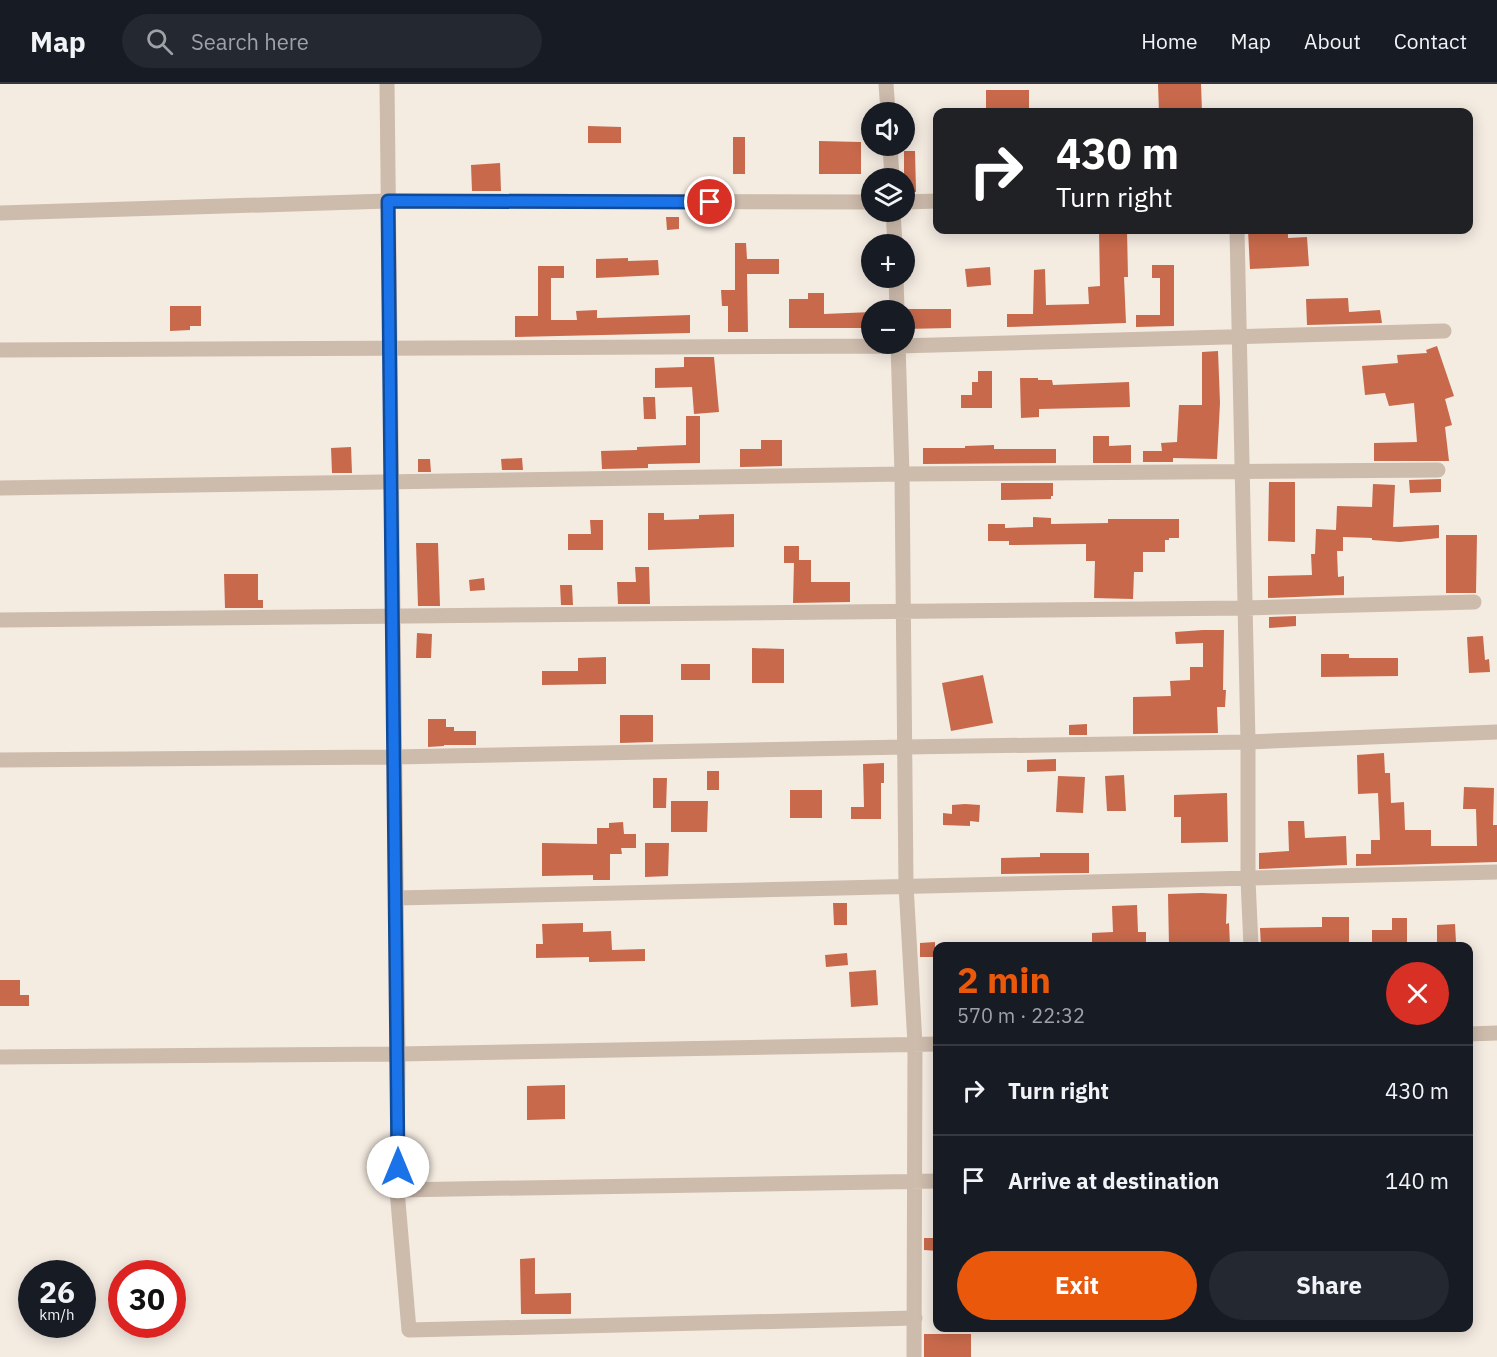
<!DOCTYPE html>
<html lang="en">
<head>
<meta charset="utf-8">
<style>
  :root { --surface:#171b24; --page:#242831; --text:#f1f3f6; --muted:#9ea1a6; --line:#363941; --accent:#ea580c }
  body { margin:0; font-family:"IBM Plex Sans",sans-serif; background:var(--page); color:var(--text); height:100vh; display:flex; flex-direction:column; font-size:22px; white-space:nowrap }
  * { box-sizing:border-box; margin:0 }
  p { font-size:20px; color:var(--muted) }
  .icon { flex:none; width:33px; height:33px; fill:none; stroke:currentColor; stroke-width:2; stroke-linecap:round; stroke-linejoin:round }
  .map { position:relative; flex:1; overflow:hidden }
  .drawer { position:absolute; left:933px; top:858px; width:540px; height:390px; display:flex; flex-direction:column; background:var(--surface); border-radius:12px; box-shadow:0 3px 15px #0003 }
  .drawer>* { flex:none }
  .guide { position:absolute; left:933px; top:24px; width:540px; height:126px; border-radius:12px; box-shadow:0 3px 15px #0003; background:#202124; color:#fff; overflow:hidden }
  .buttons { position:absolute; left:861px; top:18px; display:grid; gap:12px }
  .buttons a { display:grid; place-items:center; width:54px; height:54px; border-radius:50%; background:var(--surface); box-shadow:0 3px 15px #0003; font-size:30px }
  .speed { position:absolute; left:18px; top:1176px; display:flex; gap:12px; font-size:30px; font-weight:700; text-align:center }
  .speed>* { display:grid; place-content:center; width:78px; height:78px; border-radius:50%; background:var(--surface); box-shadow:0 3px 15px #0003; line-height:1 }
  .speed small { font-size:15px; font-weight:400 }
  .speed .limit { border:9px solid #d22; background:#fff; color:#111 }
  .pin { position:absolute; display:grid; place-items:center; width:51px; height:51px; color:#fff; margin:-26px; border:3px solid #fff; border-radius:50%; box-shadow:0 2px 6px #0007 }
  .me { position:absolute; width:66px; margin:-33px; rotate:0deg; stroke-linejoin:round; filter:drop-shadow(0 0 4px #0008) }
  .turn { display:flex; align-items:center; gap:21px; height:126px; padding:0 24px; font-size:27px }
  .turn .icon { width:78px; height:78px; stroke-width:2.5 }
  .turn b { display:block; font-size:42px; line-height:51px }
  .round { display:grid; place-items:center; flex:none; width:63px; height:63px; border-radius:32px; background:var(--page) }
  .summary { display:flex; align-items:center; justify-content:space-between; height:102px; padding:0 24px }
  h1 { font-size:36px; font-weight:700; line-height:45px; color:var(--accent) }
  .cta { display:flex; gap:12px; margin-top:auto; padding:12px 24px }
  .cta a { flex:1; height:69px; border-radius:36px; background:var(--accent); color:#fff; font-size:24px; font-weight:700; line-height:69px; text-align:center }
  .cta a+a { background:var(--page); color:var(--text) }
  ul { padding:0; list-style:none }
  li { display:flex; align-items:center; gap:18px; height:90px; padding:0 24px; border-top:2px solid var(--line) }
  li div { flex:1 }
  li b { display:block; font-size:22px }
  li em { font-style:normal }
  header { display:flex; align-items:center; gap:36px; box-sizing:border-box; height:84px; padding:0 30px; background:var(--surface); border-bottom:2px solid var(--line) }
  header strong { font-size:28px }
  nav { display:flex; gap:33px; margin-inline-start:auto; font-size:21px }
  .search { width:420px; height:54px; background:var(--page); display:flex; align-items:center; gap:15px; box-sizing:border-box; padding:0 21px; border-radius:33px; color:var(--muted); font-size:22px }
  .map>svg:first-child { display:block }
  .building { fill:#c8694b }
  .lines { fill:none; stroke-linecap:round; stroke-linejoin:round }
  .minor { stroke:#cdbbac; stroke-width:15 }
  .route-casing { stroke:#114b97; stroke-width:15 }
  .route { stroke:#1a73e8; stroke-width:10 }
</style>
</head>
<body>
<header>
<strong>Map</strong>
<div class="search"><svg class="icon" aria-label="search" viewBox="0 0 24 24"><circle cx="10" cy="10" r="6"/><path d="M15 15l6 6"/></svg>Search here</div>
<nav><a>Home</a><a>Map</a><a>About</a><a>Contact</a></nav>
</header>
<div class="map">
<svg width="1497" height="1273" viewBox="0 0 1497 1273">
  <rect width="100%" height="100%" fill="#f4ebe1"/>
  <path class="building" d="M 1158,0 L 1201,0 L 1202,28 L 1159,28 Z
    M 986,6 L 1029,6 L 1029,28 L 986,28 Z
    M 588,42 L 621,43 L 621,59 L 588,59 Z
    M 733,53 L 745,53 L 745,90 L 733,90 Z
    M 819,57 L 861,58 L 861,90 L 819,90 Z
    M 904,67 L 915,67 L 916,108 L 904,108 Z
    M 500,79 L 501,107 L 472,107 L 471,81 Z
    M 666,133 L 679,133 L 679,145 L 667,146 Z
    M 1099,146 L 1127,146 L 1128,193 L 1124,193 L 1126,239 L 1007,243 L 1007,230 L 1033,230 L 1034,186 L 1045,185 L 1046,221 L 1089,220 L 1088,203 L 1100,202 Z
    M 1248,146 L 1288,146 L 1288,154 L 1307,153 L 1309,182 L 1250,185 Z
    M 735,159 L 746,159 L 747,175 L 779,175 L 779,190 L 747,190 L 748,248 L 728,248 L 728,222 L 722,222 L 721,206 L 735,206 Z
    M 628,174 L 628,177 L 658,176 L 659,191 L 596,194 L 596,175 Z
    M 1152,181 L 1174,181 L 1174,242 L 1136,243 L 1136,231 L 1160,231 L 1160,194 L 1152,194 Z
    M 538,182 L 564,182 L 564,194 L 551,194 L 551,236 L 577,236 L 576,227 L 597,226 L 597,234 L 690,231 L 690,249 L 515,253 L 515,232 L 538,232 Z
    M 990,183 L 991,201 L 967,203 L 965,185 Z
    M 808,209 L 824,209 L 824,230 L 872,228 L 872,244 L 789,244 L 789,215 L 808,215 Z
    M 1348,214 L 1349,228 L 1380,226 L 1382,239 L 1307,241 L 1306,215 Z
    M 170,222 L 201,222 L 201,242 L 190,242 L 190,246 L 170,247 Z
    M 907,225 L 951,225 L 951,244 L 904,245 Z
    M 1437,262 L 1454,312 L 1445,315 L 1452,341 L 1445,343 L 1449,377 L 1374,377 L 1374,359 L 1417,358 L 1414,319 L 1389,322 L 1385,309 L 1365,311 L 1362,282 L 1398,279 L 1397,271 L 1427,269 L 1426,266 Z
    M 1218,267 L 1220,319 L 1217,375 L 1173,374 L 1173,378 L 1143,378 L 1143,367 L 1162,367 L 1161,359 L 1177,358 L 1179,321 L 1202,321 L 1202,268 Z
    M 684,273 L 714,273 L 719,328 L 694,330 L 692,303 L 655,304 L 655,284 L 684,283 Z
    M 978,287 L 992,287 L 992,324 L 961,324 L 961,311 L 972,311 L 972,298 L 978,298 Z
    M 1020,294 L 1038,294 L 1038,296 L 1052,296 L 1053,301 L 1129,298 L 1130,323 L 1039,325 L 1039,333 L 1021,334 Z
    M 643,313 L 655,313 L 656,335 L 644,335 Z
    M 686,332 L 700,332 L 700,379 L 648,380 L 648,384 L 602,385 L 601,367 L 637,366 L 637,363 L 686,361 Z
    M 1093,352 L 1109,352 L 1109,362 L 1131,361 L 1131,379 L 1093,379 Z
    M 761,356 L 782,356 L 782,382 L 740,383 L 740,365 L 761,365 Z
    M 994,361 L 994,365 L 1056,365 L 1056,379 L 923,380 L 923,364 L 965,364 L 965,362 Z
    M 351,363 L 352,389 L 332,389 L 331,364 Z
    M 522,374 L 523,386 L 502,386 L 501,375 Z
    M 418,375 L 430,375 L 431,388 L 418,388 Z
    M 1441,395 L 1441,408 L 1410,409 L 1409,396 Z
    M 1269,398 L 1295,398 L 1295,458 L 1268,457 Z
    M 1001,399 L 1053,399 L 1053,412 L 1051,412 L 1051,415 L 1001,416 Z
    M 1373,400 L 1395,401 L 1393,443 L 1439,441 L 1439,454 L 1400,458 L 1372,456 L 1372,454 L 1343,453 L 1343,467 L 1337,467 L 1338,493 L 1344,492 L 1344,511 L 1268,514 L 1268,492 L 1312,491 L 1311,470 L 1315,470 L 1316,445 L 1336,446 L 1337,422 L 1372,423 Z
    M 648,429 L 664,429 L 664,436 L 699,435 L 699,431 L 734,430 L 734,463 L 648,466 Z
    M 1033,433 L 1051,434 L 1051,440 L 1108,439 L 1108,435 L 1179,435 L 1179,454 L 1169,454 L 1169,456 L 1165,456 L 1165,468 L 1143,468 L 1143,488 L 1134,488 L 1133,515 L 1094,514 L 1095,477 L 1086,477 L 1086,460 L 1009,461 L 1009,457 L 988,457 L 988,440 L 1005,440 L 1005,444 L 1033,443 Z
    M 590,436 L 603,436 L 603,466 L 568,466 L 568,450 L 591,450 Z
    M 1446,451 L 1477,451 L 1476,509 L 1446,509 Z
    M 416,459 L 438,459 L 440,522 L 418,522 Z
    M 784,462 L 799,462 L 799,476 L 811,476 L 811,498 L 850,498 L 850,518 L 793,519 L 794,479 L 784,479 Z
    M 635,483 L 649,483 L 650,520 L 618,520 L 617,498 L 636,498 Z
    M 224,490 L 258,490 L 258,516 L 263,516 L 263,524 L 225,524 Z
    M 484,494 L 485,506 L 470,507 L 469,496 Z
    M 560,501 L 572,501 L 573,521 L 561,521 Z
    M 1296,532 L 1296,542 L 1269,544 L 1269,533 Z
    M 1203,546 L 1224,546 L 1223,606 L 1226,606 L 1225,623 L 1217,623 L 1218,649 L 1133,650 L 1133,613 L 1171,612 L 1170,597 L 1190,596 L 1190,583 L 1203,583 L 1203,559 L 1176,560 L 1175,548 Z
    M 417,549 L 432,550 L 431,574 L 416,574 Z
    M 1483,552 L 1485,576 L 1489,575 L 1490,588 L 1469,589 L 1467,553 Z
    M 752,564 L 784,565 L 784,599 L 752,599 Z
    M 1321,570 L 1349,570 L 1349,574 L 1398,574 L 1398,592 L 1321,593 Z
    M 606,573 L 606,600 L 542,601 L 542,587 L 578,587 L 578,574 Z
    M 681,580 L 710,580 L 710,596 L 681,596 Z
    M 983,591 L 993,639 L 951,647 L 942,599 Z
    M 620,631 L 653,631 L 653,658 L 620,659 Z
    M 428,635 L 446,635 L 446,643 L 454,643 L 454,647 L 476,647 L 476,661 L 444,661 L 444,662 L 428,663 Z
    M 1087,640 L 1087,651 L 1069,651 L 1069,641 Z
    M 1384,669 L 1385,689 L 1390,689 L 1391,719 L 1404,718 L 1405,746 L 1431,746 L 1431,762 L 1477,762 L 1476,725 L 1463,725 L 1464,703 L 1494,704 L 1493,741 L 1497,741 L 1497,778 L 1356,782 L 1356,770 L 1371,770 L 1371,756 L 1380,756 L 1378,709 L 1358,710 L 1357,671 Z
    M 1056,675 L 1056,687 L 1027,688 L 1027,676 Z
    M 884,679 L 884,699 L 881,699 L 881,735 L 851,735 L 851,723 L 864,723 L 863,680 Z
    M 707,687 L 719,687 L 719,706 L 707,706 Z
    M 1124,691 L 1126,727 L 1107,727 L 1105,692 Z
    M 1058,692 L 1085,693 L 1083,729 L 1056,728 Z
    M 653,694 L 667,694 L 666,724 L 653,724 Z
    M 790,706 L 822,706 L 822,734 L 790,734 Z
    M 1227,709 L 1228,758 L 1181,759 L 1181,733 L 1174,733 L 1174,711 Z
    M 671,717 L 708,717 L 707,748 L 671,748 Z
    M 965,720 L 980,721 L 979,738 L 970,737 L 970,742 L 943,741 L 943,729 L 952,730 L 952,721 Z
    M 1288,737 L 1304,737 L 1305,754 L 1346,752 L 1347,781 L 1259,785 L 1259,769 L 1289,767 Z
    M 623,738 L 624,750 L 636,750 L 636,764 L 621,764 L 622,770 L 610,770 L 610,796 L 593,796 L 593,791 L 542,792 L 542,759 L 597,760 L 597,744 L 609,744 L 609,739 Z
    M 645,759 L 669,759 L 668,792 L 645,793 Z
    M 1040,769 L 1089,769 L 1089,789 L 1001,790 L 1001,774 L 1040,773 Z
    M 1202,809 L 1227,810 L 1226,840 L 1229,839 L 1230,862 L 1169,862 L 1168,810 Z
    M 833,819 L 847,819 L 847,841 L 834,841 Z
    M 1137,821 L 1138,848 L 1146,848 L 1146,862 L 1092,862 L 1092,849 L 1113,848 L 1112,822 Z
    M 1322,833 L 1349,833 L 1349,862 L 1261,862 L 1260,844 L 1322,843 Z
    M 1392,834 L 1407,834 L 1407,860 L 1372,862 L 1372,846 L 1392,846 Z
    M 583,839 L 583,848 L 611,847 L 612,866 L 645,865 L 645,877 L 589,878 L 589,873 L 536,874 L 536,860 L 543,860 L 542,840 Z
    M 1455,840 L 1456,858 L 1437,859 L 1437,841 Z
    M 935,858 L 935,873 L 920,873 L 920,859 Z
    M 847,869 L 848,881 L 826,883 L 825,871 Z
    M 876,886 L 878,921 L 851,923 L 849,888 Z
    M 0,896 L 20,896 L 20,911 L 29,911 L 29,922 L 0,922 Z
    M 565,1001 L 565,1035 L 527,1036 L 527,1002 Z
    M 924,1154 L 938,1154 L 938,1167 L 924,1166 Z
    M 535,1174 L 535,1210 L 571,1209 L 571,1230 L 521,1230 L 520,1175 Z
    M 924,1250 L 971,1250 L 971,1273 L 924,1273 Z"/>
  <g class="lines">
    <path class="minor" d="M 387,0 L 398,970 L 397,1106 L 409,1246 L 915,1234
      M 886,0 L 888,28
      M 890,62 L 892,94
      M 904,118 L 938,117
      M 893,128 L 895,160
      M 0,129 L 388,117 L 872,118
      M 1237,146 L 1248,658 L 1248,796 L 1251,862
      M 896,194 L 897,226
      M 898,260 L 902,390 L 906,801 L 915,960 L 914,1273
      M 0,266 L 898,262 L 1444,247
      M 0,404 L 902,390 L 1438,386
      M 0,536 L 1245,524 L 1474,518
      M 0,676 L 394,673 L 906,663 L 1248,658 L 1497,648
      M 396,814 C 763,805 1130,799 1497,788
      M 1468,950 L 1497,949
      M 0,973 L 398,970 L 938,960
      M 397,1106 L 938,1097"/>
  </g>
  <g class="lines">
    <defs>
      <path id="route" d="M 398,1083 L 388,117 L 710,118"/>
    </defs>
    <use href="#route" class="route-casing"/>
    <use href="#route" class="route"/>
  </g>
</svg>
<div class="buttons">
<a><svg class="icon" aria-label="sound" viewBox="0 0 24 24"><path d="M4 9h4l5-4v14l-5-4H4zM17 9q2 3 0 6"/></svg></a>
<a><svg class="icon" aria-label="layers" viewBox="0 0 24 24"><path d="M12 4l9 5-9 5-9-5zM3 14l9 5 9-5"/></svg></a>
<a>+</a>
<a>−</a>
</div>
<div class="speed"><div>26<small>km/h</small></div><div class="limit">30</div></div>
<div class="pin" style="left:710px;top:118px;background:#d93025"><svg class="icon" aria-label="arrive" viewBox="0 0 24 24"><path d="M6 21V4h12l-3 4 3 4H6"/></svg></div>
<svg class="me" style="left:398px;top:1083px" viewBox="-20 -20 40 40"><circle r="19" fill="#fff"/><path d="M0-13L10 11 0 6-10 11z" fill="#1a73e8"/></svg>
<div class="guide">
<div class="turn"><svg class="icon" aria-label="right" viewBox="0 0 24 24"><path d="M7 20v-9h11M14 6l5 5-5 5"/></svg><div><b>430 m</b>Turn right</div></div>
</div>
<section class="drawer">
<div class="summary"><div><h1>2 min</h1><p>570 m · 22:32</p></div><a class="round" style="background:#d93025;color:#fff"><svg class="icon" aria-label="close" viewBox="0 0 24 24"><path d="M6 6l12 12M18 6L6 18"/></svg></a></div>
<ul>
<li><svg class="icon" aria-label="right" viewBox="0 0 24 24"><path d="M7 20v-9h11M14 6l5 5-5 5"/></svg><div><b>Turn right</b></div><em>430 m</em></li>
<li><svg class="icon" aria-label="arrive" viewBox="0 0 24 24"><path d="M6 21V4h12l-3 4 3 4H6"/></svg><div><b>Arrive at destination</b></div><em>140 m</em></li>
</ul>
<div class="cta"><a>Exit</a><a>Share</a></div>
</section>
</div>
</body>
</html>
